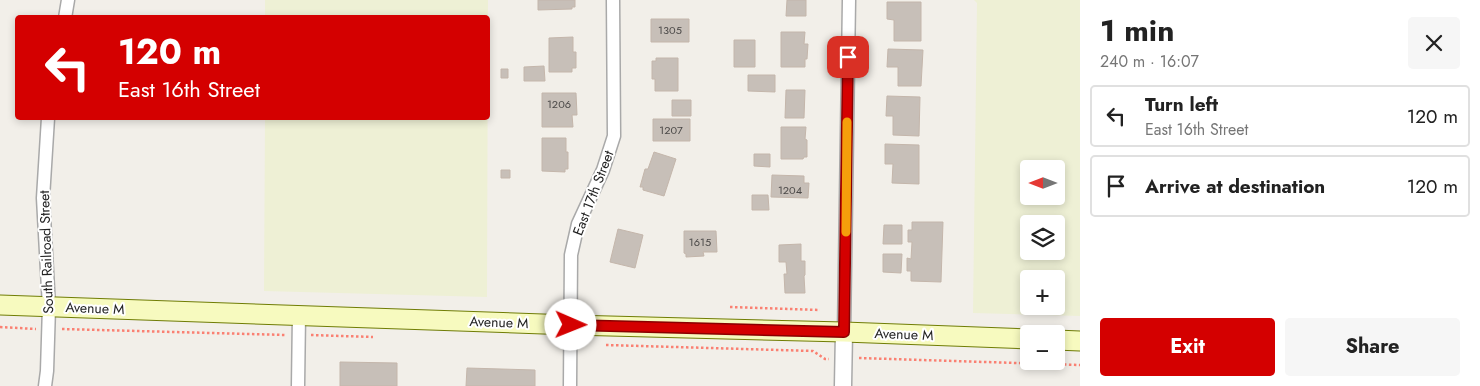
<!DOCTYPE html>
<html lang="en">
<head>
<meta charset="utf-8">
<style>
  :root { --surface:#fff; --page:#f6f6f6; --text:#222; --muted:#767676; --line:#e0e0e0; --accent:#d40000 }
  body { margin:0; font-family:Jost,sans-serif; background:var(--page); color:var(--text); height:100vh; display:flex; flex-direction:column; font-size:19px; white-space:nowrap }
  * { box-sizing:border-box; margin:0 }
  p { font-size:16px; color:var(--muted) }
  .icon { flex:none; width:28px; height:28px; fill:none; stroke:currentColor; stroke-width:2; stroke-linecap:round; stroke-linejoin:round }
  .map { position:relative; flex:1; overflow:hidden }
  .side { display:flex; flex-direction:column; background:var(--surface); width:400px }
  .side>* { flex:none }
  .banner { position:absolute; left:15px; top:15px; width:475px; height:105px; border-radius:5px; box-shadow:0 2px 8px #0003; background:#d40000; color:#fff; overflow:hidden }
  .needle { width:32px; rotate:270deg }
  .buttons { position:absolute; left:1020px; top:160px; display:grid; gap:10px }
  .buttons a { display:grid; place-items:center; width:45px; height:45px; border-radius:5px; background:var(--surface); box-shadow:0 2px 8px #0003; font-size:25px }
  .pin { position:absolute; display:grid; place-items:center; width:42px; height:42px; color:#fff; margin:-21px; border-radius:10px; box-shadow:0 2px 8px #0006 }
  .me { position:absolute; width:55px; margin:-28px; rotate:91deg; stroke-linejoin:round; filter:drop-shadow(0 0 4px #0008) }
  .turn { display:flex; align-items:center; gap:18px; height:105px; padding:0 20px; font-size:22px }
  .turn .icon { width:65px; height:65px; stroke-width:2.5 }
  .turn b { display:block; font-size:35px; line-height:42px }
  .round { display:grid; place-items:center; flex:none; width:52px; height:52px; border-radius:5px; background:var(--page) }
  .summary { display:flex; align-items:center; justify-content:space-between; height:85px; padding:0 20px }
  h1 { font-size:30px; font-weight:700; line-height:38px }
  .primary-button { display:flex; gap:10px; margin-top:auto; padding:10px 20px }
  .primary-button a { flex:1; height:58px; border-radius:5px; background:var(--accent); color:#fff; font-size:20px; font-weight:700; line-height:58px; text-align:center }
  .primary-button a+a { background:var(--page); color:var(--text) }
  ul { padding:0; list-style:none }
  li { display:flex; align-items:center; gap:15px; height:62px; margin:0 10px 8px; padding:0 10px; border:2px solid var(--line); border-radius:5px }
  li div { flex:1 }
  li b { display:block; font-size:19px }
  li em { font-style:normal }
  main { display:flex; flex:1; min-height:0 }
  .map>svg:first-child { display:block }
  .farmland { fill:#eef0d5; fill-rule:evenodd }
  .building { fill:#c7bfb8; stroke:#c4b6ab }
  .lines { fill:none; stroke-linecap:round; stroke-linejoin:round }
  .minor-casing { stroke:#a9a9a9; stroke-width:15 }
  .tertiary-casing { stroke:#a9a9a9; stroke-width:19 }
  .secondary-casing { stroke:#707d05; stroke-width:21 }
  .path { stroke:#fa8072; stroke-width:2.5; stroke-dasharray:2.5 2.5; stroke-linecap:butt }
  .minor { stroke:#fff; stroke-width:12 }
  .tertiary { stroke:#fff; stroke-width:16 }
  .secondary { stroke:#f7fabf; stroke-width:19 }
  .route-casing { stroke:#8a0000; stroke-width:12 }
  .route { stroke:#d40000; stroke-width:9 }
  .slow { stroke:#f59e0b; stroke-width:9 }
  .labels { text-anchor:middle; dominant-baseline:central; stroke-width:4; stroke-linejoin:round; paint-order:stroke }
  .number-label { font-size:11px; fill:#4b4948 }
  .street-label { font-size:14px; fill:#222; stroke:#fff }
</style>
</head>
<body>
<main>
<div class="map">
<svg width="1080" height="386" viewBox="0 0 1080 386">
  <rect width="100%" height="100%" fill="#f2efe9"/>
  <path class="farmland" d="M 265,0 L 488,0 L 487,297 L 264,291 L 265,118 L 488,118 L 488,18 L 265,17 Z
    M 974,0 L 1080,0 L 1080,316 L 973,313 L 977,3 ZM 1029,169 L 1056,169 L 1056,196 L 1029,196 ZM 1029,224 L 1056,224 L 1056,251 L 1029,251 ZM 1029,279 L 1056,279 L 1056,306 L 1029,306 Z"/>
  <path class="building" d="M 538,0 L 575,0 L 575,7 L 572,7 L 572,9 L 538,10 Z
    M 787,0 L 806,0 L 806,16 L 786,16 Z
    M 887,2 L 921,2 L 921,41 L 894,41 L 894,20 L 887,19 Z
    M 651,19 L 689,19 L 689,42 L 651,42 Z
    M 781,32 L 805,32 L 804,44 L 808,44 L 807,59 L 805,59 L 805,67 L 781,67 Z
    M 573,37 L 573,52 L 576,52 L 576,68 L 572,68 L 572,72 L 549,72 L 549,38 Z
    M 734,40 L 755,40 L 755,67 L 734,67 Z
    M 888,49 L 923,50 L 921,86 L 898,86 L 898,67 L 887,67 Z
    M 656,58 L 678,58 L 678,91 L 655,91 L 655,79 L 652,79 L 652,61 L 656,61 Z
    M 544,66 L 545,81 L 524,81 L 524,67 Z
    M 501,69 L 508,69 L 508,78 L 501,78 Z
    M 748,75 L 775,75 L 775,92 L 748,91 Z
    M 786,90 L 805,90 L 804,118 L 785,118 Z
    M 542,93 L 576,93 L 577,115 L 572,115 L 573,127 L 542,127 Z
    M 887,96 L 920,97 L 919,136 L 893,135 L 893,116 L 886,116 Z
    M 672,100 L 691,100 L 691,116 L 672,116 Z
    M 653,119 L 690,119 L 690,141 L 653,141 Z
    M 781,127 L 806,127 L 805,139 L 807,140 L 807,157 L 804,157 L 803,159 L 781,159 Z
    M 542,138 L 566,138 L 566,152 L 568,152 L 568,169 L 565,169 L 565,172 L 542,171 Z
    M 885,144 L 919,145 L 919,184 L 892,183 L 893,164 L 885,164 Z
    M 654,152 L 676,159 L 664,196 L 643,190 L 643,187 L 640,187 L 645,169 L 648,169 Z
    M 754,154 L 770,154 L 770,167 L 754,166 Z
    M 501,170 L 510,170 L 510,178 L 501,178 Z
    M 772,175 L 804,176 L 804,183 L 809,183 L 808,198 L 771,197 Z
    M 752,195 L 768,195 L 769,210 L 752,210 Z
    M 912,222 L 943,222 L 941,282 L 911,281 L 911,271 L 907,271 L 907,258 L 911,259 L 912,242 L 908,242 L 908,230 L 912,230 Z
    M 884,225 L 902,225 L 902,244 L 883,244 Z
    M 618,229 L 643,235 L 635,268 L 610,262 Z
    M 684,231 L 716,231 L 717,252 L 703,252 L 704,256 L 686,257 L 686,254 L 684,253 Z
    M 801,244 L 801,261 L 805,261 L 805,275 L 804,276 L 805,293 L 785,293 L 784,274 L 787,274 L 786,262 L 779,262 L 779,245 Z
    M 883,254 L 902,254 L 901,273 L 883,272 Z
    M 340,362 L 397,363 L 397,386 L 340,386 Z
    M 467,368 L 535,370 L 535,386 L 466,386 Z"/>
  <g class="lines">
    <defs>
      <path id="minor" d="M 65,18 L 68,0
        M 844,332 L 849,0
        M 45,386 L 47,371 L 49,307 L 43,198 L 48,118
        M 298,386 L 299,315
        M 570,386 L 571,255 L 578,224 L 603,170 L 614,136 L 613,0"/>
      <path id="tertiary" d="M 843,386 L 844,332"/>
      <path id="secondary" d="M 0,305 L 571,325 L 844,332 L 1029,339
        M 1056,340 L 1080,341"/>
    </defs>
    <use href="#minor" class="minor-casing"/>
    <use href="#tertiary" class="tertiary-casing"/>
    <use href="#secondary" class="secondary-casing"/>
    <path class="path" d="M 730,307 L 820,310
      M 0,327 L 36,329
      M 62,329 L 286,335
      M 311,335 L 373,337
      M 606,345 L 813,351 L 825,359 L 829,359
      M 859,358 L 1080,365"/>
    <use href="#minor" class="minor"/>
    <use href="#tertiary" class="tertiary"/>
    <use href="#secondary" class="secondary"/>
  </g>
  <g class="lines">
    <defs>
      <path id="route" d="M 571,325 L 844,332 L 848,57"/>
    </defs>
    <use href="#route" class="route-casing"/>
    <use href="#route" class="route"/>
    <path class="slow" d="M 846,232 L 847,122"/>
  </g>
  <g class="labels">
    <g class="number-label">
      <text x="670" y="30">1305</text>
      <text x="559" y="104">1206</text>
      <text x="671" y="130">1207</text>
      <text x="790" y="190">1204</text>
      <text x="700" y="242">1615</text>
    </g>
    <g class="street-label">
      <text transform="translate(593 193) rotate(-69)">East 17th Street</text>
      <text transform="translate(46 252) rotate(-92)">South Railroad Street</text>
      <text transform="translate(95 308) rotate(2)">Avenue M</text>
      <text transform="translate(499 322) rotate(2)">Avenue M</text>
      <text transform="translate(904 334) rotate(2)">Avenue M</text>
    </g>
  </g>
</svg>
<div class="buttons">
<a><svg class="needle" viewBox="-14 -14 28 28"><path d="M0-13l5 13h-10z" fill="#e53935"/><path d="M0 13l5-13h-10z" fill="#767676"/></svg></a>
<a><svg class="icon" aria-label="layers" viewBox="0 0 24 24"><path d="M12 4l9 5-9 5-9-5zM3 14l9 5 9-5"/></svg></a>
<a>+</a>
<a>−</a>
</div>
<div class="pin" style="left:848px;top:57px;background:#d93025"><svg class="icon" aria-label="arrive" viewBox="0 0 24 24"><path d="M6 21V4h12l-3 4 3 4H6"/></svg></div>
<svg class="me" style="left:571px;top:325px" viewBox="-20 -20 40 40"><circle r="19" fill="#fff"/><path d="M0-13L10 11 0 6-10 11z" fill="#d40000"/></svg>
<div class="banner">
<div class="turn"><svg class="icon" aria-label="left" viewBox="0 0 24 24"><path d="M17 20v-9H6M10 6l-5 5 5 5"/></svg><div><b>120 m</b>East 16th Street</div></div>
</div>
</div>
<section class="side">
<div class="summary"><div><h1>1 min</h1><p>240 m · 16:07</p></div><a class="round"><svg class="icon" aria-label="close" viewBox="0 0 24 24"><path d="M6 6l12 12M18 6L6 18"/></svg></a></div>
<ul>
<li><svg class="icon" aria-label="left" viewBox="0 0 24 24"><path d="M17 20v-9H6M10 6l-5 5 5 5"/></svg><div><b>Turn left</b><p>East 16th Street</p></div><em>120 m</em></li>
<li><svg class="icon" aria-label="arrive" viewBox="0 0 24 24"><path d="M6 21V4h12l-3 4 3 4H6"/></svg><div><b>Arrive at destination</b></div><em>120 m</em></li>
</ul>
<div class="primary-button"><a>Exit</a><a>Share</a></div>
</section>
</main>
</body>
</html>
